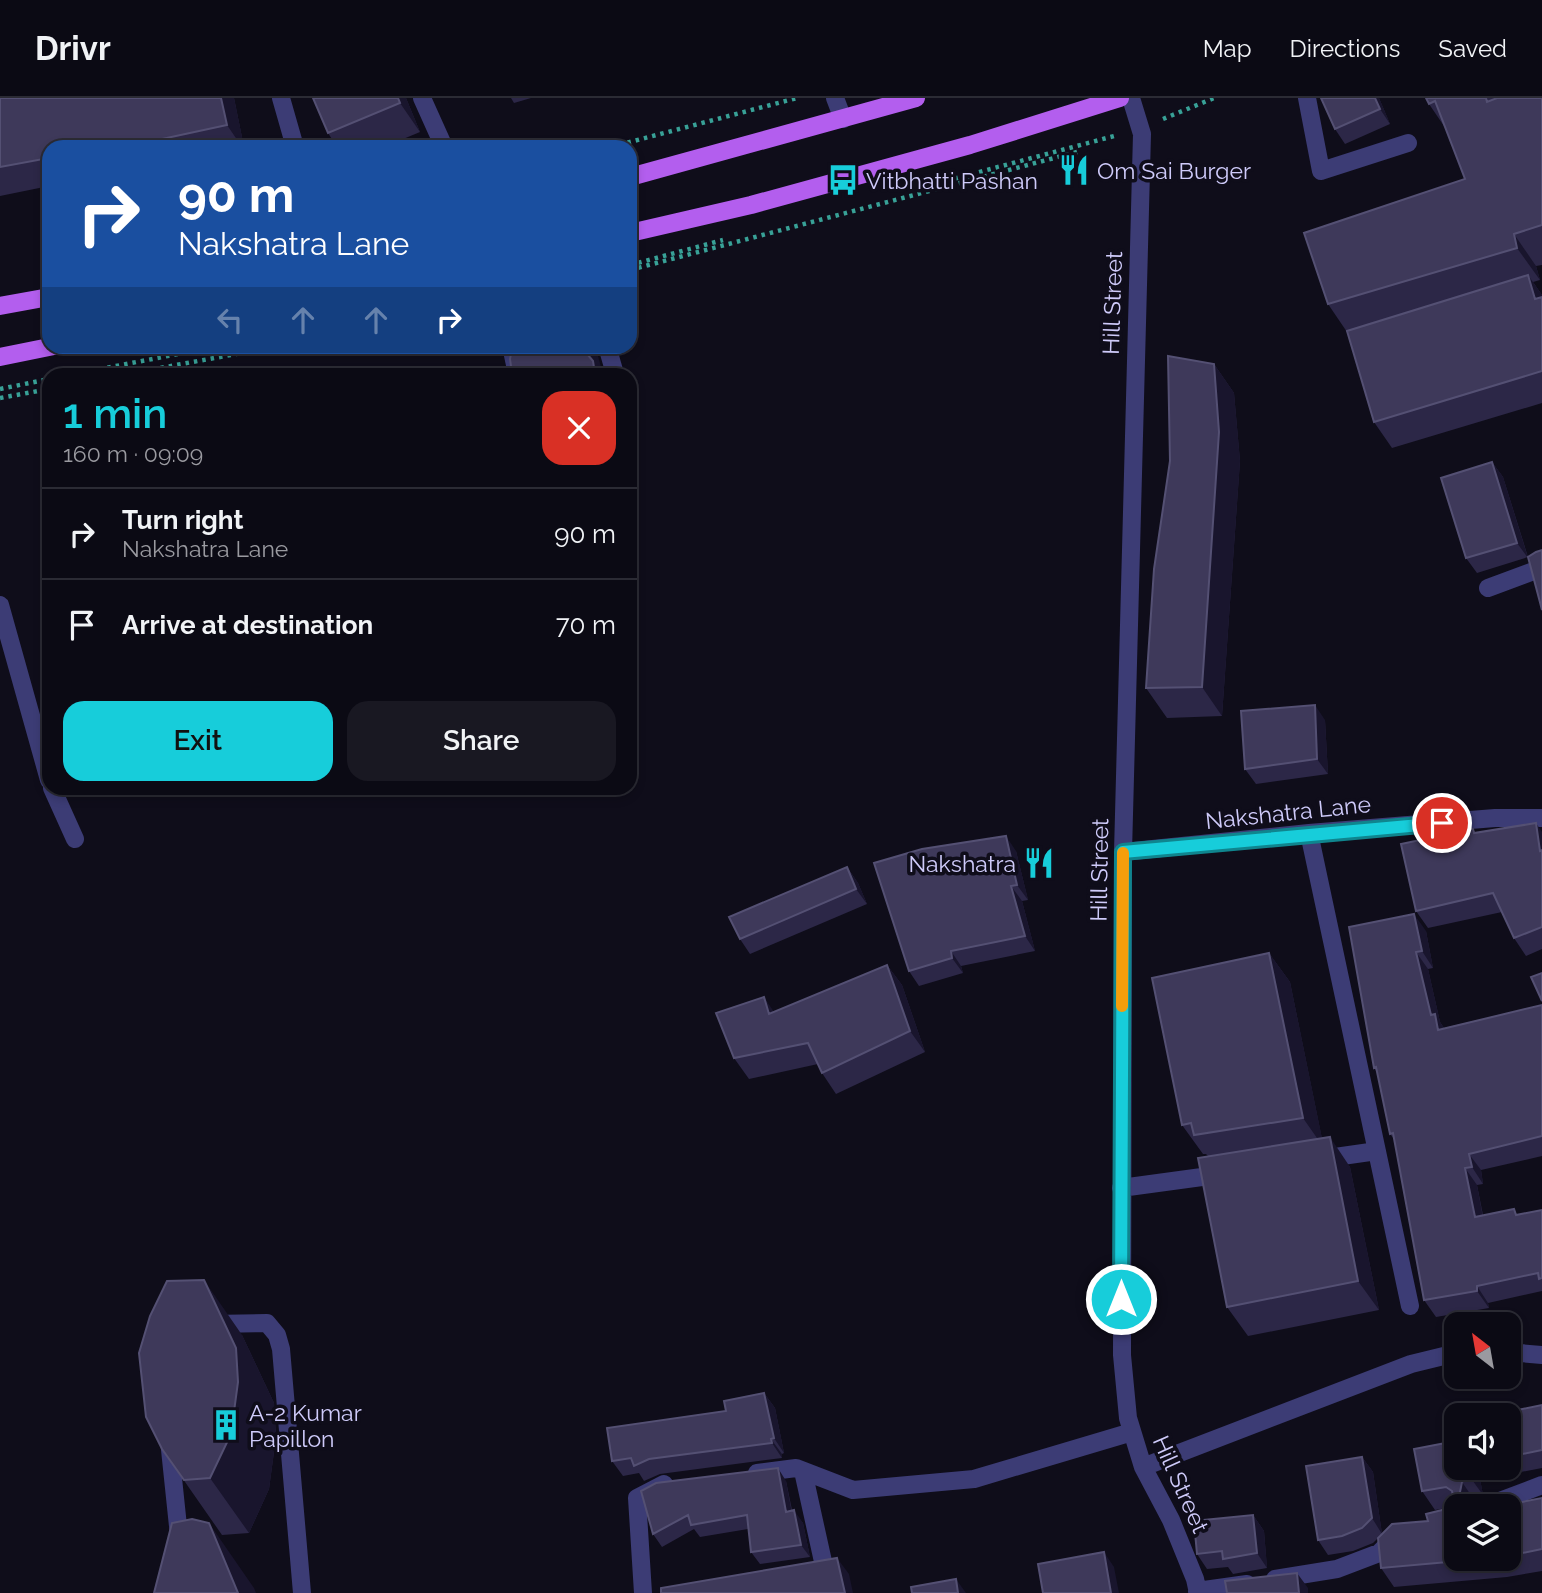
<!DOCTYPE html>
<html lang="en">
<head>
<meta charset="utf-8">
<style>
  :root { --surface:#0b0a14; --page:#191822; --text:#f1f3f6; --muted:#9a9aa0; --line:#2b2b34; --accent:#17cdda }
  body { margin:0; font-family:Raleway,sans-serif; background:var(--page); color:var(--text); height:100vh; display:flex; flex-direction:column; font-size:26px; white-space:nowrap }
  * { box-sizing:border-box; margin:0 }
  p { font-size:23px; color:var(--muted) }
  .icon { flex:none; width:38px; height:38px; fill:none; stroke:currentColor; stroke-width:2; stroke-linecap:round; stroke-linejoin:round }
  .map { position:relative; flex:1; overflow:hidden }
  .side { position:absolute; left:42px; top:270px; width:595px; height:427px; display:flex; flex-direction:column; background:var(--surface); border-radius:21px; box-shadow:0 4px 10px #0003,0 0 0 2px var(--line) }
  .side>* { flex:none }
  .guide { position:absolute; left:42px; top:42px; width:595px; height:214px; border-radius:21px; box-shadow:0 4px 10px #0003,0 0 0 2px var(--line); background:#1a4fa0; color:#fff; overflow:hidden }
  .needle { width:46px; rotate:329deg }
  .tools { position:absolute; left:1444px; top:1214px; display:grid; gap:14px }
  .tools a { display:grid; place-items:center; width:77px; height:77px; border-radius:14px; background:var(--surface); box-shadow:0 4px 10px #0003,0 0 0 2px var(--line); font-size:35px }
  .pin { position:absolute; display:grid; place-items:center; width:60px; height:60px; color:#fff; margin:-30px; border:4px solid #fff; border-radius:50%; box-shadow:0 2px 7px #0007 }
  .me { position:absolute; width:77px; margin:-38px; rotate:0deg; stroke-linejoin:round; filter:drop-shadow(0 0 5px #0008) }
  .turn { display:flex; align-items:center; gap:24px; height:147px; padding:0 21px; font-size:32px }
  .turn .icon { width:91px; height:91px; stroke-width:2.5 }
  .turn b { display:block; font-size:49px; line-height:60px }
  .lanes { display:flex; align-items:center; height:66px; padding:0 21px; background:#0003; justify-content:center; gap:35px; direction:ltr }
  .lanes .off { opacity:.35 }
  .round { display:grid; place-items:center; flex:none; width:74px; height:74px; border-radius:21px; background:var(--page) }
  .headline { display:flex; align-items:center; justify-content:space-between; height:119px; padding:0 21px }
  h1 { font-size:42px; font-weight:600; line-height:52px; color:var(--accent) }
  .primary-button { display:flex; gap:14px; margin-top:auto; padding:14px 21px }
  .primary-button a { flex:1; height:80px; border-radius:21px; background:var(--accent); color:#111; font-size:28px; font-weight:600; line-height:80px; text-align:center }
  .primary-button a+a { background:var(--page); color:var(--text) }
  ul { padding:0; list-style:none }
  li { display:flex; align-items:center; gap:21px; height:91px; padding:0 21px; border-top:2px solid var(--line) }
  li div { flex:1 }
  li b { display:block; font-size:26px }
  li em { font-style:normal }
  header { display:flex; align-items:center; gap:42px; box-sizing:border-box; height:98px; padding:0 35px; background:var(--surface); border-bottom:2px solid var(--line) }
  header strong { font-size:33px }
  nav { display:flex; gap:38px; margin-inline-start:auto; font-size:24px }
  .map>svg:first-child { display:block }
  .lines { fill:none; stroke-linecap:round; stroke-linejoin:round }
  .path { stroke:#38a197; stroke-width:4.5; stroke-dasharray:3.5 5; stroke-linecap:butt }
  .minor { stroke:#3c3c75; stroke-width:18 }
  .major { stroke:#b35eee; stroke-width:18 }
  .wall { fill:#2c2747 }
  .shaded-wall { fill:#19152d }
  .building { fill:#3e395a; stroke:#545073; stroke-width:2 }
  .route-casing { stroke:#0f858e; stroke-width:18 }
  .route { stroke:#17cdda; stroke-width:12 }
  .slow { stroke:#f59e0b; stroke-width:12 }
  .labels { text-anchor:middle; dominant-baseline:central; stroke-width:7; stroke-linejoin:round; paint-order:stroke }
  .poi-label { font-size:23px; fill:#cfcbfa; stroke:#0f0d1a; text-anchor:start }
  .street-label { font-size:23px; fill:#cfcbfa; stroke:#0f0d1a }
</style>
</head>
<body>
<header>
<strong>Drivr</strong>
<nav><a>Map</a><a>Directions</a><a>Saved</a></nav>
</header>
<div class="map">
<svg width="1542" height="1495" viewBox="0 0 1542 1495">
  <rect width="100%" height="100%" fill="#0f0d1a"/>
  <g class="lines">
    <path class="path" d="M 1163,21 L 1214,0
      M 611,49 L 797,0
      M 938,85 L 1118,37
      M 630,167 L 723,142
      M 630,172 L 1077,54
      M 74,276 L 220,248
      M 127,276 L 280,248
      M 0,291 L 49,281
      M 0,300 L 49,291"/>
    <path class="minor" d="M 281,0 L 295,49
      M 422,0 L 444,49
      M 835,0 L 843,21
      M 1131,0 L 1142,36 L 1123,754 L 1122,1257 L 1128,1320 L 1143,1369 L 1171,1422 L 1195,1481 L 1198,1495
      M 1307,0 L 1321,73 L 1408,45
      M 511,248 L 517,276
      M 607,248 L 615,276
      M 630,336 L 630,339
      M 1488,490 L 1542,470
      M 0,507 L 49,682
      M 52,690 L 75,741
      M 1309,735 L 1410,1208
      M 1123,754 L 1309,735 L 1495,720 L 1542,720
      M 1321,1061 L 1377,1053
      M 1121,1090 L 1224,1076
      M 211,1226 L 267,1225 L 277,1237 L 281,1251 L 302,1495
      M 1508,1254 L 1542,1257
      M 169,1342 L 185,1495
      M 1143,1369 L 1411,1266 L 1456,1255
      M 803,1373 L 824,1468
      M 757,1375 L 796,1370 L 853,1392 L 974,1381 L 1132,1334
      M 1484,1409 L 1542,1387
      M 1275,1481 L 1337,1471 L 1379,1455 L 1397,1437
      M 1197,1493 L 1247,1486
      M 643,1495 L 637,1400 L 664,1386"/>
    <path class="major" d="M 630,79 L 916,0
      M 630,135 L 751,107 L 970,47 L 1120,0
      M 0,208 L 49,199
      M 0,259 L 54,248"/>
  </g>
  <path class="wall" d="M 0,0 L 234,0 L 244,49 L 49,49 L 49,88 L 0,98 Z
    M 313,0 L 406,0 L 420,34 L 384,49 L 337,49 L 328,35 Z
    M 511,0 L 531,0 L 514,5 Z
    M 1379,0 L 1390,26 L 1345,46 L 1335,31 Z
    M 1426,0 L 1542,0 L 1542,167 L 1536,168 L 1540,182 L 1533,184 L 1542,197 L 1542,305 L 1392,350 L 1374,324 L 1347,234 L 1328,206 L 1465,81 L 1446,31 L 1429,6 Z
    M 1214,266 L 1234,295 L 1240,363 L 1222,618 L 1167,620 L 1146,590 Z
    M 1492,364 L 1503,379 L 1528,459 L 1477,475 L 1466,460 Z
    M 1325,622 L 1328,676 L 1256,686 L 1245,671 Z
    M 1542,734 L 1542,851 L 1526,858 L 1514,840 L 1502,814 L 1428,830 L 1416,813 L 1476,735 Z
    M 1016,753 L 1028,802 L 1022,803 L 1035,853 L 961,868 L 963,875 L 919,888 L 909,873 Z
    M 847,769 L 858,785 L 867,806 L 750,856 L 740,841 Z
    M 1349,829 L 1426,833 L 1433,870 L 1428,871 L 1440,924 L 1444,930 L 1542,907 L 1542,1058 L 1481,1072 L 1483,1086 L 1477,1087 L 1483,1117 L 1519,1117 L 1542,1112 L 1542,1193 L 1488,1205 L 1489,1210 L 1436,1219 L 1424,1202 L 1394,1041 L 1390,1036 L 1377,974 L 1374,970 Z
    M 1269,855 L 1290,884 L 1322,1041 L 1350,1069 L 1379,1212 L 1248,1238 L 1227,1209 L 1208,1058 L 1206,1056 L 1203,1056 L 1182,1027 Z
    M 887,867 L 902,887 L 925,954 L 836,996 L 822,975 L 818,966 L 749,981 L 734,960 L 774,914 Z
    M 242,1237 L 274,1305 L 276,1339 L 269,1391 L 249,1435 L 222,1437 L 162,1351 Z
    M 764,1295 L 775,1310 L 784,1355 L 782,1356 L 782,1360 L 660,1376 L 644,1383 L 639,1375 L 623,1378 L 612,1363 L 726,1313 Z
    M 1542,1307 L 1542,1370 L 1500,1378 L 1495,1370 L 1508,1370 L 1508,1318 Z
    M 1362,1359 L 1373,1374 L 1382,1436 L 1373,1445 L 1353,1453 L 1328,1457 L 1318,1442 Z
    M 1478,1370 L 1483,1397 L 1475,1402 L 1456,1461 L 1508,1461 L 1508,1409 L 1542,1400 L 1542,1473 L 1507,1479 L 1394,1489 L 1381,1470 L 1428,1423 L 1447,1410 L 1435,1412 L 1422,1393 Z
    M 786,1383 L 792,1412 L 803,1425 L 810,1459 L 760,1466 L 751,1454 L 748,1431 L 700,1439 L 694,1431 L 662,1449 L 653,1436 L 641,1393 Z
    M 1253,1417 L 1264,1433 L 1267,1470 L 1233,1476 L 1228,1469 L 1207,1471 L 1197,1456 Z"/>
  <path class="shaded-wall" d="M 221,0 L 234,0 L 244,49 L 242,49 L 227,27 Z
    M 398,0 L 406,0 L 420,34 L 400,5 Z
    M 1375,0 L 1379,0 L 1390,26 L 1380,11 Z
    M 1514,136 L 1536,168 L 1540,182 L 1517,150 Z
    M 1528,177 L 1542,197 L 1542,211 L 1535,201 Z
    M 586,248 L 597,248 L 596,251 L 603,276 L 595,276 Z
    M 1214,266 L 1234,295 L 1240,363 L 1222,618 L 1202,589 Z
    M 1492,364 L 1503,379 L 1528,460 L 1517,445 Z
    M 1315,607 L 1325,622 L 1328,676 L 1317,661 Z
    M 1536,725 L 1542,734 L 1542,756 L 1540,753 Z
    M 1006,738 L 1016,753 L 1028,802 L 1017,787 Z
    M 847,769 L 858,785 L 867,806 L 856,791 Z
    M 1011,788 L 1022,803 L 1035,853 L 1025,838 Z
    M 1414,816 L 1426,833 L 1433,870 L 1422,853 Z
    M 951,853 L 961,868 L 963,875 L 952,860 Z
    M 1416,854 L 1428,871 L 1440,924 L 1446,933 L 1438,932 L 1431,917 Z
    M 1269,855 L 1290,884 L 1324,1050 L 1303,1020 Z
    M 887,867 L 902,887 L 925,954 L 910,933 Z
    M 764,899 L 778,920 L 769,916 Z
    M 1330,1039 L 1350,1069 L 1379,1212 L 1358,1183 Z
    M 1469,1056 L 1481,1072 L 1483,1086 L 1472,1069 Z
    M 1465,1070 L 1477,1087 L 1486,1136 L 1475,1119 Z
    M 204,1182 L 242,1237 L 274,1305 L 276,1339 L 269,1391 L 249,1435 L 210,1380 Z
    M 1477,1188 L 1488,1205 L 1489,1210 L 1477,1193 Z
    M 764,1295 L 775,1310 L 784,1355 L 774,1340 Z
    M 771,1341 L 782,1356 L 782,1360 L 772,1345 Z
    M 1362,1359 L 1373,1374 L 1382,1436 L 1372,1420 Z
    M 778,1370 L 786,1383 L 794,1426 L 786,1414 Z
    M 1468,1370 L 1478,1370 L 1483,1397 L 1470,1379 Z
    M 1462,1384 L 1479,1409 L 1471,1409 L 1460,1394 Z
    M 794,1412 L 803,1425 L 810,1459 L 801,1447 Z
    M 1253,1417 L 1264,1433 L 1267,1470 L 1257,1455 Z
    M 209,1425 L 254,1490 L 256,1495 L 238,1495 Z
    M 1104,1454 L 1114,1469 L 1119,1495 L 1111,1495 Z
    M 837,1460 L 849,1476 L 853,1495 L 845,1495 Z
    M 1297,1475 L 1308,1490 L 1308,1495 L 1299,1495 Z
    M 956,1481 L 966,1495 L 958,1495 Z"/>
  <path class="building" d="M 0,0 L 221,0 L 227,27 L 125,49 L 49,49 L 49,60 L 0,69 Z
    M 313,0 L 398,0 L 400,5 L 328,35 Z
    M 1321,0 L 1375,0 L 1380,11 L 1335,31 Z
    M 1426,0 L 1486,0 L 1487,4 L 1497,0 L 1542,0 L 1542,127 L 1514,136 L 1517,150 L 1328,206 L 1304,135 L 1465,81 L 1435,3 L 1429,6 Z
    M 1528,177 L 1535,201 L 1542,199 L 1542,273 L 1374,324 L 1347,233 Z
    M 512,248 L 586,248 L 588,257 L 593,263 L 595,276 L 512,276 L 510,261 L 512,251 Z
    M 1168,258 L 1214,266 L 1219,334 L 1202,589 L 1146,590 L 1154,471 L 1170,363 Z
    M 1492,364 L 1517,445 L 1466,460 L 1441,380 Z
    M 1542,452 L 1542,512 L 1528,459 L 1536,454 Z
    M 1315,607 L 1317,661 L 1245,671 L 1241,613 Z
    M 1536,725 L 1540,753 L 1542,752 L 1542,829 L 1514,840 L 1493,795 L 1416,813 L 1401,746 L 1473,731 L 1474,735 Z
    M 1006,738 L 1017,787 L 1011,788 L 1025,838 L 951,853 L 952,860 L 909,873 L 874,765 L 922,751 Z
    M 847,769 L 856,791 L 740,841 L 729,819 Z
    M 1414,816 L 1422,853 L 1416,854 L 1431,917 L 1435,916 L 1438,932 L 1542,907 L 1542,1038 L 1469,1056 L 1472,1069 L 1465,1070 L 1475,1119 L 1514,1111 L 1516,1117 L 1542,1112 L 1542,1180 L 1539,1181 L 1538,1175 L 1477,1188 L 1477,1193 L 1424,1202 L 1393,1035 L 1390,1036 L 1376,969 L 1374,970 L 1349,829 Z
    M 1269,855 L 1303,1020 L 1194,1037 L 1191,1025 L 1182,1027 L 1152,880 Z
    M 887,867 L 910,933 L 822,975 L 808,945 L 734,960 L 716,915 L 764,899 L 769,916 Z
    M 1542,875 L 1542,903 L 1531,879 Z
    M 1330,1039 L 1358,1183 L 1227,1209 L 1198,1060 Z
    M 204,1182 L 236,1250 L 238,1284 L 231,1336 L 210,1380 L 184,1382 L 162,1351 L 146,1319 L 139,1255 L 150,1218 L 167,1183 Z
    M 764,1295 L 774,1340 L 771,1341 L 772,1345 L 649,1361 L 634,1368 L 631,1360 L 612,1363 L 607,1330 L 726,1313 L 724,1303 Z
    M 1542,1307 L 1542,1352 L 1508,1359 L 1508,1318 L 1488,1318 Z
    M 1456,1343 L 1456,1370 L 1468,1370 L 1470,1379 L 1462,1384 L 1460,1394 L 1464,1399 L 1474,1401 L 1475,1409 L 1456,1409 L 1456,1461 L 1482,1461 L 1381,1470 L 1378,1440 L 1392,1426 L 1428,1423 L 1426,1416 L 1446,1411 L 1454,1403 L 1452,1393 L 1446,1389 L 1422,1393 L 1414,1351 Z
    M 1362,1359 L 1372,1420 L 1362,1430 L 1342,1438 L 1318,1442 L 1306,1368 Z
    M 778,1370 L 786,1414 L 794,1412 L 801,1447 L 751,1454 L 747,1417 L 691,1427 L 688,1417 L 653,1436 L 641,1393 L 656,1385 Z
    M 1542,1400 L 1542,1451 L 1508,1458 L 1508,1409 L 1497,1409 Z
    M 1253,1417 L 1257,1455 L 1223,1461 L 1222,1453 L 1197,1456 L 1194,1423 Z
    M 192,1421 L 209,1425 L 238,1495 L 154,1495 L 172,1425 Z
    M 1104,1454 L 1111,1495 L 1043,1495 L 1038,1466 Z
    M 837,1460 L 845,1495 L 661,1495 L 661,1490 Z
    M 1297,1475 L 1299,1495 L 1227,1495 L 1225,1483 Z
    M 956,1481 L 958,1495 L 911,1495 L 912,1495 L 911,1489 Z"/>
  <g class="lines">
    <defs>
      <path id="route" d="M 1121,1201 L 1123,754 L 1442,725"/>
    </defs>
    <use href="#route" class="route-casing"/>
    <use href="#route" class="route"/>
    <path class="slow" d="M 1122,908 L 1123,755"/>
  </g>
  <defs>
    <symbol id="restaurant-bare" viewBox="-9 -9 18 18"><path d="M-5-6h1v4h1v-4h1v4h1v-4h1v5L-1.5 .5V6h-2V.5L-5-1ZM5-6V6H3V1.5H1.5Q1.5-4 5-6Z" fill="#17cdda" stroke="#0f0d1a" stroke-width="2.5" paint-order="stroke"/></symbol>
    <symbol id="bus-bare" viewBox="-9 -9 18 18"><path d="M-5-6H5V4H4V6H2V4H-2V6H-4V4H-5ZM-3.5-4V0h7V-4ZM-3.5 1.2v1.5H-2V1.2ZM2 1.2v1.5H3.5V1.2Z" fill="#17cdda" stroke="#0f0d1a" stroke-width="2.5" paint-order="stroke"/></symbol>
    <symbol id="building-bare" viewBox="-9 -9 18 18"><path d="M-4-6H4V6H1V3H-1V6H-4ZM-2.5-4.3h1.7v1.8h-1.7ZM.8-4.3h1.7v1.8H.8ZM-2.5-1h1.7V.8h-1.7ZM.8-1h1.7V.8H.8Z" fill="#17cdda" stroke="#0f0d1a" stroke-width="2.5" paint-order="stroke"/></symbol>
  </defs>
  <g fill-rule="evenodd">
    <use href="#restaurant-bare" x="1052" y="50" width="44" height="44"/>
    <use href="#bus-bare" x="821" y="60" width="44" height="44"/>
    <use href="#restaurant-bare" x="1017" y="743" width="44" height="44"/>
    <use href="#building-bare" x="204" y="1305" width="44" height="44"/>
  </g>
  <g class="labels">
    <g class="poi-label">
      <text x="1097" y="72">Om Sai Burger</text>
      <text x="866" y="82">Vitbhatti Pashan</text>
      <text x="1016" y="765" text-anchor="end">Nakshatra</text>
      <text x="249" y="1314">A-2 Kumar<tspan x="249" dy="26">Papillon</tspan></text>
    </g>
    <g class="street-label">
      <text transform="translate(1112 205) rotate(-88)">Hill Street</text>
      <text transform="translate(1288 714) rotate(-6)">Nakshatra Lane</text>
      <text transform="translate(1099 772) rotate(-89)">Hill Street</text>
      <text transform="translate(1181 1386) rotate(66)">Hill Street</text>
    </g>
  </g>
</svg>
<div class="tools">
<a><svg class="needle" viewBox="-14 -14 28 28"><path d="M0-13l5 13h-10z" fill="#e53935"/><path d="M0 13l5-13h-10z" fill="#9a9aa0"/></svg></a>
<a><svg class="icon" aria-label="sound" viewBox="0 0 24 24"><path d="M4 9h4l5-4v14l-5-4H4zM17 9q2 3 0 6"/></svg></a>
<a><svg class="icon" aria-label="layers" viewBox="0 0 24 24"><path d="M12 4l9 5-9 5-9-5zM3 14l9 5 9-5"/></svg></a>
</div>
<div class="pin" style="left:1442px;top:725px;background:#d93025"><svg class="icon" aria-label="arrive" viewBox="0 0 24 24"><path d="M6 21V4h12l-3 4 3 4H6"/></svg></div>
<svg class="me" style="left:1121px;top:1201px" viewBox="-20 -20 40 40"><circle r="17" fill="#17cdda" stroke="#fff" stroke-width="3"/><path d="M0-11L8 9 0 5-8 9z" fill="#fff"/></svg>
<div class="guide">
<div class="turn"><svg class="icon" aria-label="right" viewBox="0 0 24 24"><path d="M7 20v-9h11M14 6l5 5-5 5"/></svg><div><b>90 m</b>Nakshatra Lane</div></div>
<div class="lanes"><svg class="icon off" aria-label="left" viewBox="0 0 24 24"><path d="M17 20v-9H6M10 6l-5 5 5 5"/></svg><svg class="icon off" aria-label="ahead" viewBox="0 0 24 24"><path d="M12 20V5M6 11l6-6 6 6"/></svg><svg class="icon off" aria-label="ahead" viewBox="0 0 24 24"><path d="M12 20V5M6 11l6-6 6 6"/></svg><svg class="icon" aria-label="right" viewBox="0 0 24 24"><path d="M7 20v-9h11M14 6l5 5-5 5"/></svg></div>
</div>
<section class="side">
<div class="headline"><div><h1>1 min</h1><p>160 m · 09:09</p></div><a class="round" style="background:#d93025;color:#fff"><svg class="icon" aria-label="close" viewBox="0 0 24 24"><path d="M6 6l12 12M18 6L6 18"/></svg></a></div>
<ul>
<li><svg class="icon" aria-label="right" viewBox="0 0 24 24"><path d="M7 20v-9h11M14 6l5 5-5 5"/></svg><div><b>Turn right</b><p>Nakshatra Lane</p></div><em>90 m</em></li>
<li><svg class="icon" aria-label="arrive" viewBox="0 0 24 24"><path d="M6 21V4h12l-3 4 3 4H6"/></svg><div><b>Arrive at destination</b></div><em>70 m</em></li>
</ul>
<div class="primary-button"><a>Exit</a><a>Share</a></div>
</section>
</div>
</body>
</html>
